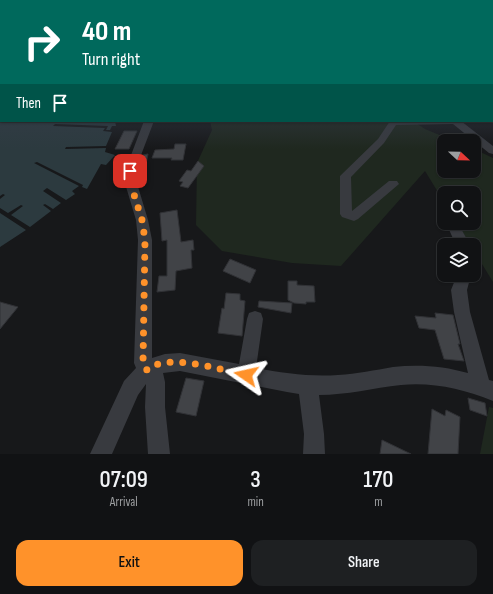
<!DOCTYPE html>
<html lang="en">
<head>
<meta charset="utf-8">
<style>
  :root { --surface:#111214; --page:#1e2022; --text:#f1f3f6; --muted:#9c9ea0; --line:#303234; --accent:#ff922a }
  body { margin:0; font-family:"Sofia Sans Condensed",sans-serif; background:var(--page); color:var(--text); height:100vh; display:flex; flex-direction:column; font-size:15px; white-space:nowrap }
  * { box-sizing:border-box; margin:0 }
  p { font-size:13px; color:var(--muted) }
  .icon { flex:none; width:22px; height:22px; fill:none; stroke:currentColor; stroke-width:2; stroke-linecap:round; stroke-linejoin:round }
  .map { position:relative; height:454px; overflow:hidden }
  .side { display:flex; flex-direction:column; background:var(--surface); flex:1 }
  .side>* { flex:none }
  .hud { position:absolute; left:0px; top:0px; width:493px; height:122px; box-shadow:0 1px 3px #0004,0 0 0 1px var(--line); background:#00695c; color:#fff; overflow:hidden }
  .needle { width:26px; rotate:112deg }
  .fabs { position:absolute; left:437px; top:134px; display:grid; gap:8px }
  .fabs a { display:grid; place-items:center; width:44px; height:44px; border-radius:8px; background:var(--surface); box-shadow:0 1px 3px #0004,0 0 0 1px var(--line); font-size:20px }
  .pin { position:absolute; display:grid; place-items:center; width:34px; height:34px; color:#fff; margin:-17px; border-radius:8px; box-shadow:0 2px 6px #0006 }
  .me { position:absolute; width:44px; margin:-22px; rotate:281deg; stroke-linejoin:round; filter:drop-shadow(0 0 3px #0008) }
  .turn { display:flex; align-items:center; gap:14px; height:84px; padding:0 16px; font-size:18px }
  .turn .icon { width:52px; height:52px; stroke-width:2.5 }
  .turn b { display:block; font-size:28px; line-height:34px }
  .then { display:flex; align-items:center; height:38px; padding:0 16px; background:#0003; gap:8px; font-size:15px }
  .eta { display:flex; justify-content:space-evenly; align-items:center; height:68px; text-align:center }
  .eta b { font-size:24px; font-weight:600; line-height:28px }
  .primary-button { display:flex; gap:8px; margin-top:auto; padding:8px 16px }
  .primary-button a { flex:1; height:46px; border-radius:12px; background:var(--accent); color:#111; font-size:16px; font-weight:600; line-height:46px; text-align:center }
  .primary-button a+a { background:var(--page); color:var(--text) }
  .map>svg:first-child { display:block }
  .green { fill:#1f281f }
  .water { fill:#2c3a3f }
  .building { fill:#414347; stroke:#313236 }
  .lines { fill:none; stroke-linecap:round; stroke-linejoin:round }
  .street { fill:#383a3f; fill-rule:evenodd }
  .route { stroke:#ff922a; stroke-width:7; stroke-dasharray:0 12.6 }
</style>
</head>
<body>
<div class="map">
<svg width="493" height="454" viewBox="0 0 493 454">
  <rect width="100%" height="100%" fill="#17181a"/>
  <path class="green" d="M 210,121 L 413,121 L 425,129 L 454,141 L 444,141 L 444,171 L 474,171 L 474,149 L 493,158 L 493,282 L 474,251 L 474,245 L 470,245 L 457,223 L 474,223 L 474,193 L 444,193 L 444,202 L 425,171 L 341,266 L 292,263 L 222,251 L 196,225 L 197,163 L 212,130 Z
    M 489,407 L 493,408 L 493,454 L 480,454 Z"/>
  <path class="water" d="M 0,85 L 1,121 L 115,121 L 116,126 L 112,126 L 110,130 L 106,130 L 108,126 L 55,124 L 53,126 L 105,128 L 103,131 L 112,132 L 106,146 L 66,147 L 65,149 L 106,148 L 105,152 L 115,155 L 106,165 L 101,164 L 87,189 L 82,187 L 83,185 L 37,162 L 34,163 L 79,186 L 72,191 L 75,194 L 66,200 L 47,188 L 43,191 L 61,203 L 53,209 L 45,204 L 43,205 L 51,211 L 30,227 L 11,215 L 23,206 L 21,205 L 8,213 L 0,208 L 0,199 L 5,195 L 3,194 L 0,196 Z
    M 0,213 L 26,230 L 0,247 Z"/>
  <path class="building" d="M 124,131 L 137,131 L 129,149 L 115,149 Z
    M 175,144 L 186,144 L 183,160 L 171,160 L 172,158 L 152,158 L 155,150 L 174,149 Z
    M 148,154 L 144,174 L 138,175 L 139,163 L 143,155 Z
    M 198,161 L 204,166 L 188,188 L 180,186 L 183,182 L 179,181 L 187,170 L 191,171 Z
    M 177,210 L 181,242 L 193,240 L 194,250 L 191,250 L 192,268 L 176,271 L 175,290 L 157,292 L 159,276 L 167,276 L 167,240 L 162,241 L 160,213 Z
    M 230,259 L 256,270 L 250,283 L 223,271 Z
    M 288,281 L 297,281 L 297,285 L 314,286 L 315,302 L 306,302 L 306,304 L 294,303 L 288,300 Z
    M 226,293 L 240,294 L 240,300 L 245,301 L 242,336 L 218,333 L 222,308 L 224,309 Z
    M 259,301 L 292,303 L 291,313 L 258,307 Z
    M 0,302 L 18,307 L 0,329 Z
    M 435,313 L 453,315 L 460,344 L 458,344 L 464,361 L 444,359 L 435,330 L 419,328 L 415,316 L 436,318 Z
    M 186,378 L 204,381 L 196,416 L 176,412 Z
    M 468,398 L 485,403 L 487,416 L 470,410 Z
    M 432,409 L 445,416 L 446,410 L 460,417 L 458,454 L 428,454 Z
    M 382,440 L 411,454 L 380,454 Z"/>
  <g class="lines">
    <path class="street" d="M 492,98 L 493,98 L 493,102 L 492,102 Z
      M 144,121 L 154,121 L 138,163 L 136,180 L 148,220 L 152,240 L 152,358 L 165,354 L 180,353 L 239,364 L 247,319 L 249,313 L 255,311 L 261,313 L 263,319 L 256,368 C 283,373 310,377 338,375 C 357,374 375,370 393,367 C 418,364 444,366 468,373 L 454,312 L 451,290 L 457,275 L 471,275 L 467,290 L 470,312 L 489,380 L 493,381 L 493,401 C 463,389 433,382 401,385 C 373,388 347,395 319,395 L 324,434 L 325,454 L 303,454 L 304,434 L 299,394 L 287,392 L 180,371 L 163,373 L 165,382 L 165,407 L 170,454 L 148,454 L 145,407 L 146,384 L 138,395 L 112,454 L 90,454 L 124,381 L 136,368 L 134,363 L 138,240 L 136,220 L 124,180 L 128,163 Z
      M 390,121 L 461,121 L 493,146 L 493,154 L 489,153 L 453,124 L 396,125 L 384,143 L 351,177 L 352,211 L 389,181 L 397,181 L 399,184 L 358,219 L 354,221 L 342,217 L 340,214 L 340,176 L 378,139 Z
      M 446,223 L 458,223 L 470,245 L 456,245 Z"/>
  </g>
  <linearGradient id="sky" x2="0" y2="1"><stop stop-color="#0d0d0e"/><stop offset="0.57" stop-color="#363d49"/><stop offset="1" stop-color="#363d49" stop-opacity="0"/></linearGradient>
  <rect width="493" height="149" fill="url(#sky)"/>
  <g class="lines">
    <path class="route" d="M 130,171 L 132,188 L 142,220 L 145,240 L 143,363 L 147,370 C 167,352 221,370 246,375"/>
  </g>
</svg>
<div class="fabs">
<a><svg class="needle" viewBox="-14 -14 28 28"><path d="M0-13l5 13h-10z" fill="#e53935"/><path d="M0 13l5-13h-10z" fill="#9c9ea0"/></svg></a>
<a><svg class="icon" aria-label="search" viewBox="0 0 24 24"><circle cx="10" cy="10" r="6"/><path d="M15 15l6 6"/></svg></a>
<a><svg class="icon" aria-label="layers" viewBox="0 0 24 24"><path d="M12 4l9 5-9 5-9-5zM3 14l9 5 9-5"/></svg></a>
</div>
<div class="pin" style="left:130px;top:171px;background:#d93025"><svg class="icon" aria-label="arrive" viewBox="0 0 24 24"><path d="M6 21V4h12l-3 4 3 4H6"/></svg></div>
<svg class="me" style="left:246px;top:375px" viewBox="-20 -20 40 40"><path d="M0-17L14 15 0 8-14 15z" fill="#ff922a" stroke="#fff" stroke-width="4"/></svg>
<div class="hud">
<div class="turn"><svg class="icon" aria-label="right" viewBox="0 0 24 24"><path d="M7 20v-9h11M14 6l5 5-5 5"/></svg><div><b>40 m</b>Turn right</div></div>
<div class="then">Then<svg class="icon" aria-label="arrive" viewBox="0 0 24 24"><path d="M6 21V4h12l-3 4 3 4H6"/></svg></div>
</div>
</div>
<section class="side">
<div class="eta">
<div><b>07:09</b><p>Arrival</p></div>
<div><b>3</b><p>min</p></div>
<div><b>170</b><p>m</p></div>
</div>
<div class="primary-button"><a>Exit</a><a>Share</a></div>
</section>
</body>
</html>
